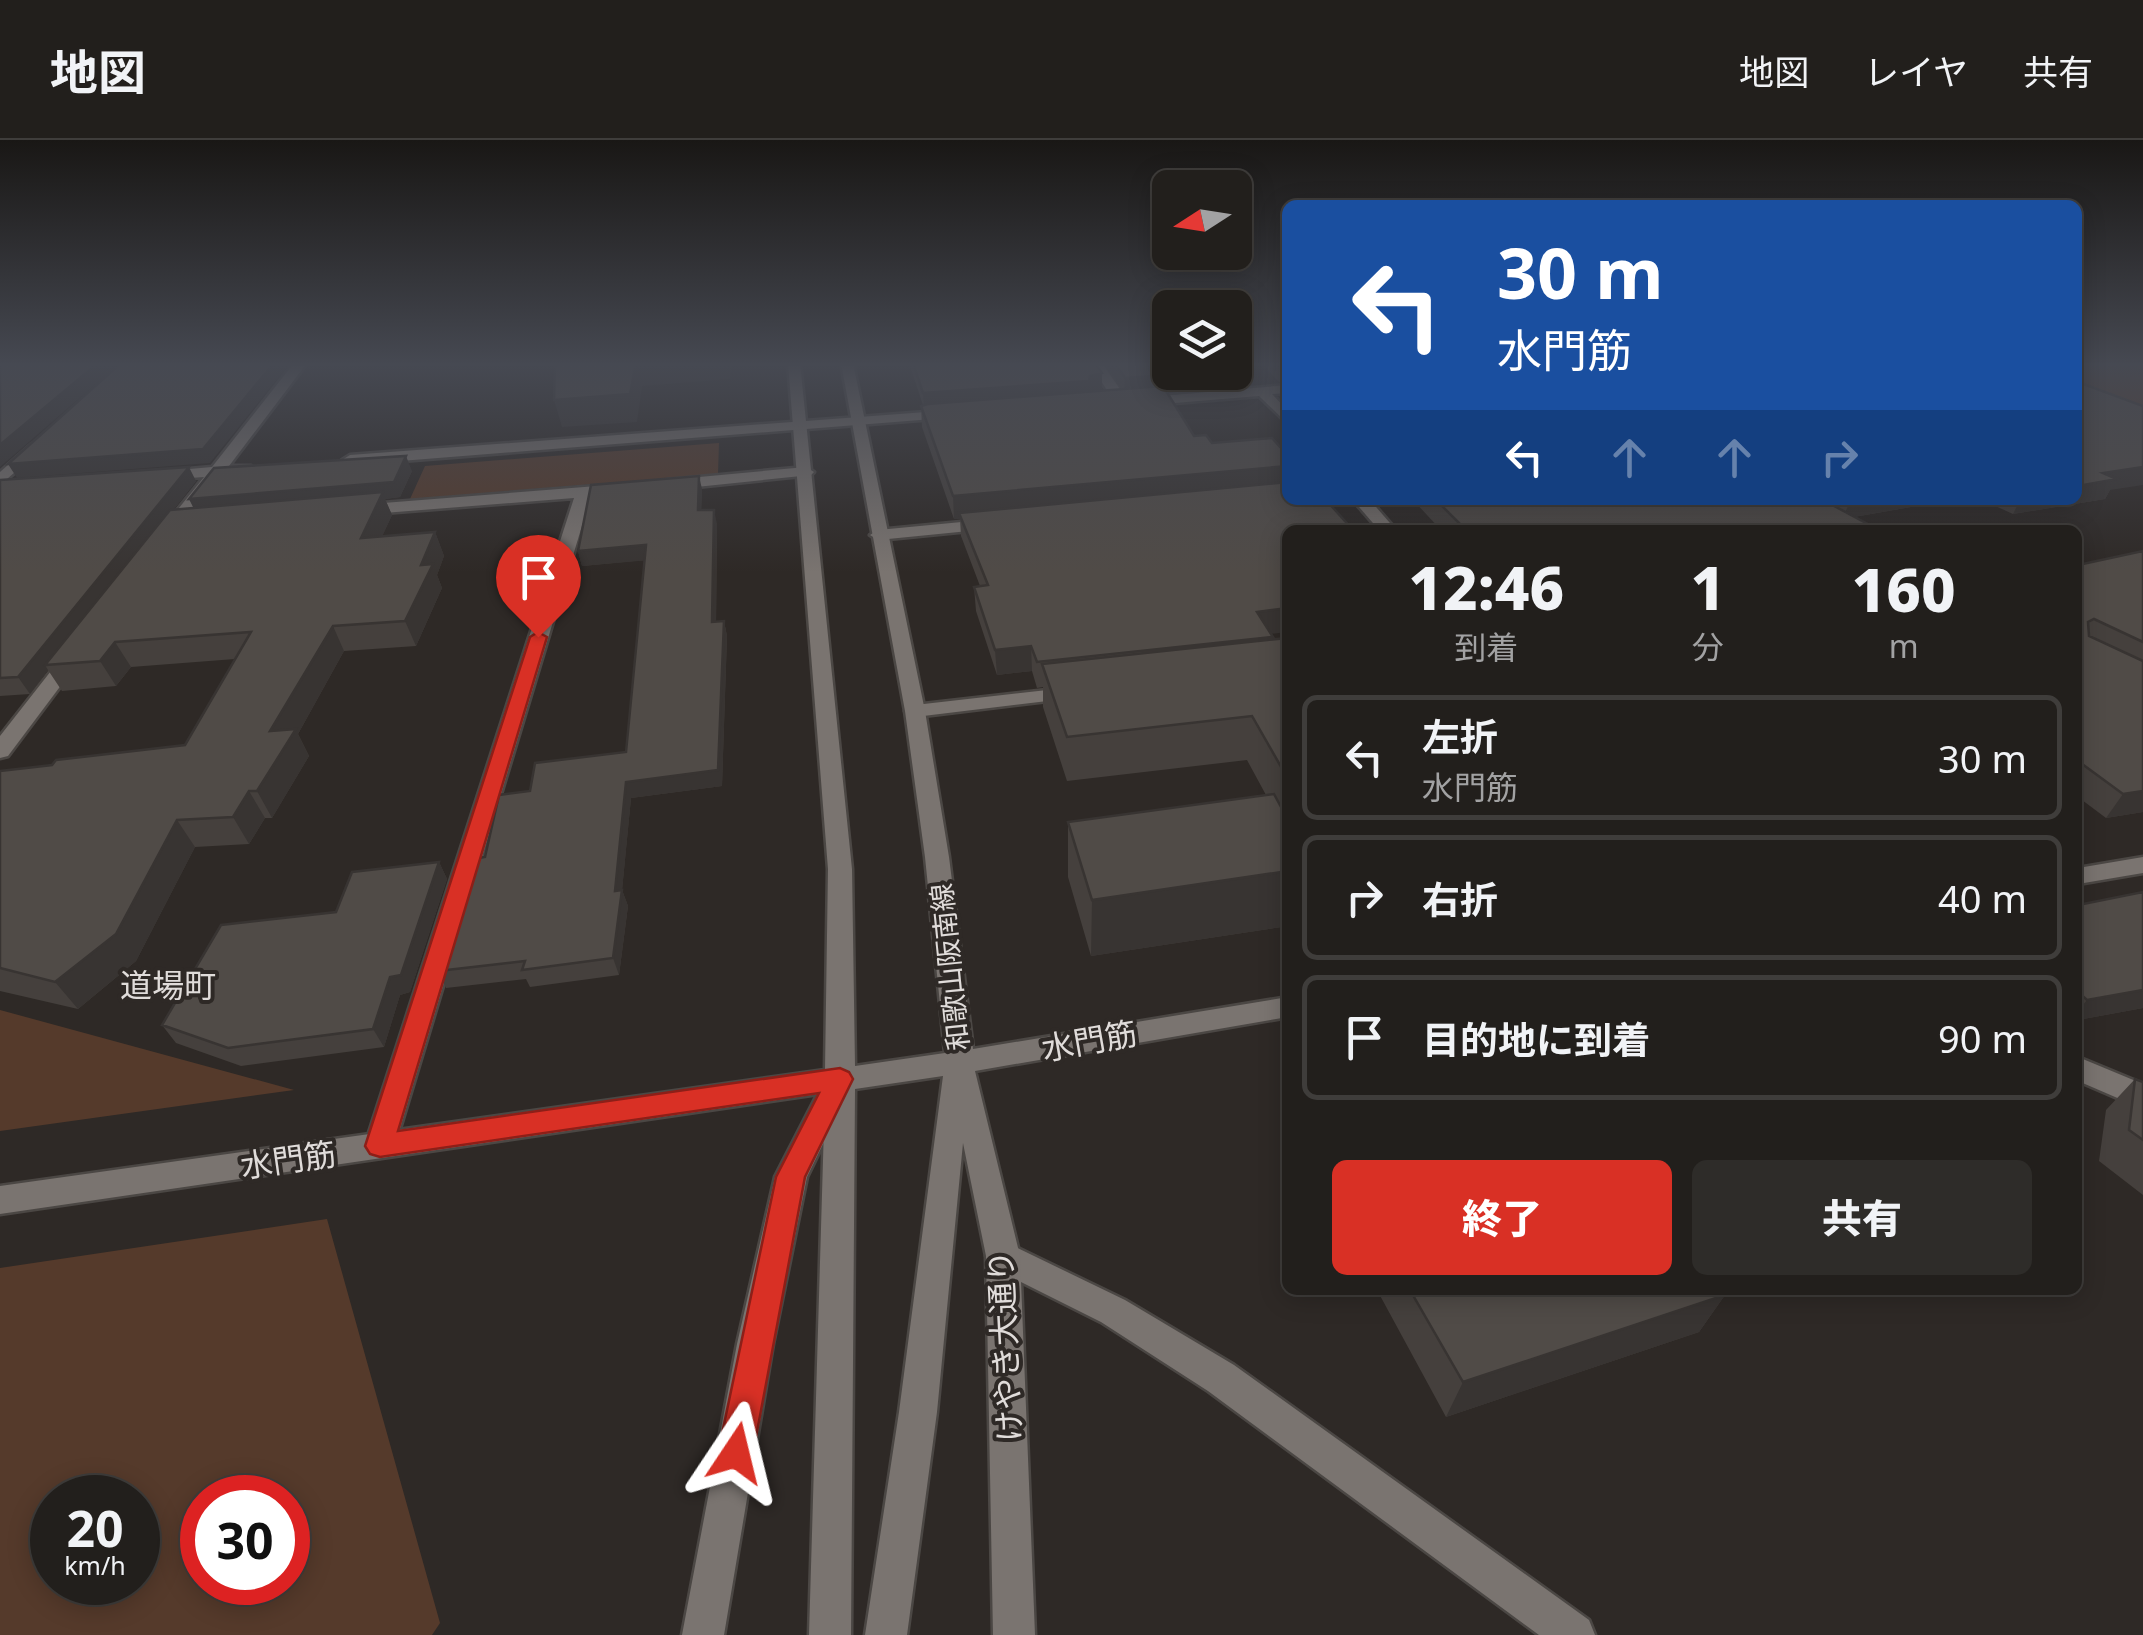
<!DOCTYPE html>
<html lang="ja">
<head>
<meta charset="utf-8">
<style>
  :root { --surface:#221f1c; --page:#2e2c29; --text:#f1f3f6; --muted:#a2a2a3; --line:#3f3d3b; --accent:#d93025 }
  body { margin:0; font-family:"Noto Sans","Noto Sans JP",sans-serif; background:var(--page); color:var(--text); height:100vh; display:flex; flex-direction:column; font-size:38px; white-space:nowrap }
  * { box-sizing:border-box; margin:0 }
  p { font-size:32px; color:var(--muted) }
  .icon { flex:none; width:55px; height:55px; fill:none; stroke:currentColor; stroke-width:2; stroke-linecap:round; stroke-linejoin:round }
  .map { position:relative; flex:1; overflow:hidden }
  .sheet { position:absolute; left:1282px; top:385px; width:800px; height:770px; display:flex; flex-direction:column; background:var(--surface); border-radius:15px; box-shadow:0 5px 25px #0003,0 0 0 2px var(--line) }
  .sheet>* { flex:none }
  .banner { position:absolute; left:1282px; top:60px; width:800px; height:305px; border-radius:15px; box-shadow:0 5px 25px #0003,0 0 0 2px var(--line); background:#1a4fa0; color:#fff; overflow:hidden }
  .needle { width:65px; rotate:258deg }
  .tools { position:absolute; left:1152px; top:30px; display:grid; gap:20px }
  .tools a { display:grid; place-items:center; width:100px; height:100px; border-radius:15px; background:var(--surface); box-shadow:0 5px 25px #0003,0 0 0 2px var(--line); font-size:50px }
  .speed { position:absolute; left:30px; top:1335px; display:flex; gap:20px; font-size:50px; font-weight:700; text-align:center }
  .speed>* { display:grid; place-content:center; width:130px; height:130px; border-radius:50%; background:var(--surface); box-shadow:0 5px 25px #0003,0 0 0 2px var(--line); line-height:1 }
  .speed small { font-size:25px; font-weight:400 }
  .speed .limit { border:15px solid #d22; background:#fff; color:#111 }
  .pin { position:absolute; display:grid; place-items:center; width:85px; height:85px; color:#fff; margin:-102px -42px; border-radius:50% 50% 50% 0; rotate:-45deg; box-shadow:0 0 10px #0007 }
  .pin .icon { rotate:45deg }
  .me { position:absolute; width:110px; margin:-55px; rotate:10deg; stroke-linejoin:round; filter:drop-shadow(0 0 8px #0008) }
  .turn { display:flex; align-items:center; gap:35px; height:210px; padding:0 50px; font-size:45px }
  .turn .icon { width:130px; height:130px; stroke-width:2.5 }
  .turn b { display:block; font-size:70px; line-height:85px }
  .lanes { display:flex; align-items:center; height:95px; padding:0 50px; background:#0003; justify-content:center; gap:50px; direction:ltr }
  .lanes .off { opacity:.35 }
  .eta { display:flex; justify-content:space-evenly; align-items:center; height:170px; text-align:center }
  .eta b { font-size:60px; font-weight:800; line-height:70px }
  .primary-button { display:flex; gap:20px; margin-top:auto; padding:20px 50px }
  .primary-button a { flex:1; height:115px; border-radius:15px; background:var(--accent); color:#fff; font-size:40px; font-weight:800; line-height:115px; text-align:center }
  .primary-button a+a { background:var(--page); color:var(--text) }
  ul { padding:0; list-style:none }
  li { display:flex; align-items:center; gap:30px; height:125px; margin:0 20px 15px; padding:0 30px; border:5px solid var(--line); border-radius:15px }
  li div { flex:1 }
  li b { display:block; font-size:38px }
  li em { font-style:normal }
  header { display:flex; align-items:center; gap:60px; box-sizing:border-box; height:140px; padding:0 50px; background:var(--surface); border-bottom:2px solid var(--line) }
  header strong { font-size:48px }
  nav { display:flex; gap:55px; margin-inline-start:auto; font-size:35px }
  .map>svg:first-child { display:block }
  .green { fill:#553a2b; fill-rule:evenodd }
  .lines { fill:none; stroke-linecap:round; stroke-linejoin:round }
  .street-casing { stroke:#4b4744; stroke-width:5 }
  .secondary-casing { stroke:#4b4744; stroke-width:5 }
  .street { fill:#7a7470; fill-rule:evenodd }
  .secondary { fill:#7a7470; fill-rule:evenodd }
  .wall { fill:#45403d }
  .shaded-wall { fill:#383432 }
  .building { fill:#504b47; stroke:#383432; stroke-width:2.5 }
  .route { fill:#d93025; stroke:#8d1f18; stroke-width:2.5 }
  .labels { text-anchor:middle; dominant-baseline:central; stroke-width:8; stroke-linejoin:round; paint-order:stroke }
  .street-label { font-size:28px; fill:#e0dcda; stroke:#2e2926 }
  .quarter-label { font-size:32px; fill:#e0dcda; stroke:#2e2926 }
  .near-street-label { font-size:32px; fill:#e0dcda; stroke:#2e2926 }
</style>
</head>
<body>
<header>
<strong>地図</strong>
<nav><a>地図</a><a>レイヤ</a><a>共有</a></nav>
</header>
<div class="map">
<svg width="2143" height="1495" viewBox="0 0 2143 1495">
  <rect width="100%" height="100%" fill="#2e2926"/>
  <path class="green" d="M 2078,223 L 2143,223 L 2143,269 L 2078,251 Z
    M 719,303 L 718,334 L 410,359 L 425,326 Z
    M 0,870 L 294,950 L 0,991 Z
    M 327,1079 L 440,1483 L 432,1495 L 0,1495 L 0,1128 ZM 52,1358 L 138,1358 L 138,1442 L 52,1442 ZM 202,1358 L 288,1358 L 288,1442 L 202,1442 Z"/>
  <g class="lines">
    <defs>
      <path id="street" d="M 294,223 L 307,223 L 229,326 L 251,326 L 251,332 L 221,335 L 174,397 L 162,397 L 162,389 L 204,337 L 161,340 L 153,335 L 156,332 L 212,327 Z
        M 1090,223 L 1102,223 L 1124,255 L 1122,258 L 1088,260 L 1088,254 L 1108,252 Z
        M 1288,245 L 1288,253 L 1272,254 L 1288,271 L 1288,284 L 1259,256 L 1138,266 L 1131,262 L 1138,258 Z
        M 953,270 L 960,274 L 958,277 L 350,325 L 342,320 L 350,315 Z
        M 32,304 L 44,307 L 0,345 L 0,332 Z
        M 806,327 L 814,332 L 811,335 L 667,350 L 659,345 L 667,340 Z
        M 597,346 L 605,351 L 591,356 L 395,1005 L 391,1014 L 380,1018 L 369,1014 L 365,1005 L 574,358 L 358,375 L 350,370 L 358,365 Z
        M 1353,360 L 1370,360 L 1396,390 L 1379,390 Z
        M 993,379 L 999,380 L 999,388 L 878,400 L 870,395 L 878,390 Z
        M 76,506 L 86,512 L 8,616 L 0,618 L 0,596 L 69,508 Z
        M 1074,547 L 1084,553 L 1081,557 L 915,577 L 905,571 L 915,565 Z
        M 2078,917 L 2143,944 L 2143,969 L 2078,941 Z
        M 839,928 L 849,932 L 854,940 L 807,1037 L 773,1204 L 724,1495 L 682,1495 L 737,1204 L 775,1037 L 829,932 Z
        M 1003,1101 L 1125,1160 L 1234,1225 L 1589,1480 L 1595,1495 L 1539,1495 L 1208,1251 L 1101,1182 L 991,1127 L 986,1116 L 991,1105 Z"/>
      <path id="secondary" d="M 788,223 L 800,223 L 852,729 L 855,926 L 945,913 L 925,717 L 905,571 L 841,223 L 853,223 L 925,571 L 949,717 L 973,909 L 1288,857 L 1288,877 L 975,931 L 1020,1116 L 1035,1495 L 993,1495 L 986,1116 L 963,1003 L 937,1272 L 907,1495 L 865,1495 L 899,1272 L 943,936 L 855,949 L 851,1495 L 809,1495 L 825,953 L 0,1074 L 0,1046 L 825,930 L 828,729 Z
        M 2143,717 L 2143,733 L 2078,744 L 2078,728 Z"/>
    </defs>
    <use href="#street" class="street-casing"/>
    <use href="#secondary" class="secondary-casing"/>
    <use href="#street" class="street"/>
    <use href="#secondary" class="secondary"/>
  </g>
  <path class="wall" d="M 909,223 L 1095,223 L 1102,233 L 1102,249 L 1090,252 L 1121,249 L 1106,223 L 1145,223 L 1154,236 L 1153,247 L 1273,497 L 1273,500 L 1288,498 L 1288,786 L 1091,816 L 1068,737 L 1068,682 L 1266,655 L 1247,620 L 1067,641 L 1043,567 L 1043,547 L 1037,548 L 1032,531 L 997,535 L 976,471 L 974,447 L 980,446 L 961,396 L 960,379 L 954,379 L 922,287 L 921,266 L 923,265 Z
    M 1261,223 L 1288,223 L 1288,242 L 1279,242 Z
    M 412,331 L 400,357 L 385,359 L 392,375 L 382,396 L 435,392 L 444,416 L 437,435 L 442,448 L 416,506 L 344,511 L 298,594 L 309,616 L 272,678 L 265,678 L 249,704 L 195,707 L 136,821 L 78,869 L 0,851 L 0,631 L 52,625 L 185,605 L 235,519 L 131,527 L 116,546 L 62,551 L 48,530 L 30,554 L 0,556 L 0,340 L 196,341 L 174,369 L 194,368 Z
    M 702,349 L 701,370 L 717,384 L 716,481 L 724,481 L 727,496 L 722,646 L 631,658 L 622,750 L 628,766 L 619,835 L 530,847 L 526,839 L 446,848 L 438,831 L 485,717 L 530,651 L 626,612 L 645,420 L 582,426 L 578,411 Z
    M 2110,350 L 2105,359 L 2013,374 L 1982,360 L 2078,360 Z
    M 1413,360 L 1951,360 L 1854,377 L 1879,390 L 1441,390 Z
    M 2143,411 L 2143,672 L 2106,678 L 2078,657 L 2078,425 Z
    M 439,722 L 447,739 L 410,852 L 400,855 L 384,907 L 241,926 L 176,903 L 162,885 L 336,772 Z
    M 2078,765 L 2143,868 L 2078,880 Z
    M 2135,939 L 2143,942 L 2143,1055 L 2099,1021 L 2106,970 Z
    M 1377,1150 L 1721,1150 L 1725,1155 L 1699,1192 L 1446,1277 Z"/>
  <path class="shaded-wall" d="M 98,223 L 120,223 L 0,327 L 0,305 Z
    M 274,223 L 290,223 L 210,323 L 17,338 L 8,324 Z
    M 308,223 L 347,223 L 310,226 Z
    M 636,223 L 731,223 L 730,239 L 642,246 L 637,282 L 562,287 L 554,260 Z
    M 1102,233 L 1102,249 L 1090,252 L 924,269 L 923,253 Z
    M 1154,236 L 1153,252 L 1124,254 L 1125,238 Z
    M 406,316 L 412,331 L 400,357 L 385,359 L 392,375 L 371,421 L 197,375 L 189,359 Z
    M 1288,326 L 1288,348 L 959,373 L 960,379 L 954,379 L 953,356 Z
    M 189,327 L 196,341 L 52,525 L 45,525 L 48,530 L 30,554 L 18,537 Z
    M 2143,327 L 2143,345 L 2110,350 L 2105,359 L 2013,374 L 2020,360 L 2078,360 L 2078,346 L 2103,333 Z
    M 699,336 L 702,349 L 701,384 L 698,370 Z
    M 1851,360 L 1951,360 L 1842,379 Z
    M 714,370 L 717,384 L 716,497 L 712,482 Z
    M 435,392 L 444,416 L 437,435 L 442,448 L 416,506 L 405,481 L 421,425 Z
    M 646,405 L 650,420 L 582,426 L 578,411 Z
    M 1288,468 L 1288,492 L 1254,496 L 1257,472 Z
    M 724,481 L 727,496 L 722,646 L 631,658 L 622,751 L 622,750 L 628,766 L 619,835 L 613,818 L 615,751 L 626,642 Z
    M 333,486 L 344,511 L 298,594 L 309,616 L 272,678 L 257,651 L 270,591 Z
    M 115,502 L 131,527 L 116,546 L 100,521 Z
    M 1031,506 L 1032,531 L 997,535 L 995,510 Z
    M 249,651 L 265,678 L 249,704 L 233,677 Z
    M 2143,651 L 2143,672 L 2106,678 L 2123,654 Z
    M 177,680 L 195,707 L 136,821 L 78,869 L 55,842 Z
    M 439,722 L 447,739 L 410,852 L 400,855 L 384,907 L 373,889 L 390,837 Z
    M 1288,731 L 1288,786 L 1091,816 L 1092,760 Z
    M 2143,850 L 2143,868 L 2078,880 L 2078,871 L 2087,860 Z
    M 1725,1155 L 1699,1192 L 1446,1277 L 1463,1242 Z"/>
  <path class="building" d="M 0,223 L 98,223 L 0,305 Z
    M 121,223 L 274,223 L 203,309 L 8,324 Z
    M 555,223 L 636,223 L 630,254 L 554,260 Z
    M 913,223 L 1095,223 L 1102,233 L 1090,236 L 1089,241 L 923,253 Z
    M 1115,223 L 1145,223 L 1154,236 L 1125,238 Z
    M 2078,242 L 2143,266 L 2143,327 L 2103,333 L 2117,339 L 2078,346 Z
    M 1163,246 L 1194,296 L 1206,295 L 1212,303 L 1272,298 L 1288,316 L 1288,326 L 953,356 L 921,266 L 928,264 Z
    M 406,316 L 394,342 L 189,359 L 214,328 Z
    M 189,327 L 18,537 L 0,538 L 0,340 Z
    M 699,336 L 698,370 L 714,370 L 712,482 L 724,481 L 718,630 L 626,642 L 615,751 L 622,750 L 613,818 L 522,830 L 525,821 L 438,831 L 473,719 L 485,717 L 499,655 L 530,651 L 535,623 L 626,612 L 646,405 L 578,411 L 591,345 Z
    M 1288,342 L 1288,360 L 1326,360 L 1353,390 L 1288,390 L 1288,468 L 1257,472 L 1273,497 L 1037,522 L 1031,506 L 995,510 L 974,447 L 988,445 L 959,373 Z
    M 383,352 L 361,398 L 435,392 L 421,425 L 433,424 L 405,481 L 333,486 L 270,591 L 296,589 L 257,651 L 249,651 L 233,677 L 177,680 L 116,794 L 55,842 L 0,828 L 0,631 L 52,625 L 56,620 L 185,605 L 251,492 L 115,502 L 100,521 L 45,525 L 170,370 Z
    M 1436,360 L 1823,360 L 1879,390 L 1466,390 Z
    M 2143,411 L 2143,502 L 2094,479 L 2088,482 L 2089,496 L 2143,521 L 2143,651 L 2123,654 L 2078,621 L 2078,425 Z
    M 1287,498 L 1288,639 L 1252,576 L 1067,597 L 1042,524 Z
    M 1274,654 L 1288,680 L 1288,731 L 1092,760 L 1068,682 Z
    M 439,722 L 401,835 L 390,837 L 373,889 L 228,908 L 162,885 L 221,785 L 336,772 L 352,732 Z
    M 2143,752 L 2143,850 L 2087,860 L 2078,852 L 2078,765 Z
    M 2135,939 L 2143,942 L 2143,1000 L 2129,990 Z
    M 1410,1150 L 1721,1150 L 1725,1155 L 1463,1242 Z"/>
  <linearGradient id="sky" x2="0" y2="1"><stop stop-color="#191715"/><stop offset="0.52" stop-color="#464952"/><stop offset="1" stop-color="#464952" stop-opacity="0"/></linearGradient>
  <rect width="2143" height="432" fill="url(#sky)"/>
  <path class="route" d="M 538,492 L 547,497 L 398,991 L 840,928 L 849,932 L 853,939 L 805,1037 L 753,1313 L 748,1326 L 736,1331 L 723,1326 L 718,1313 L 776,1037 L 819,953 L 380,1017 L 370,1014 L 365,1006 L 530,497 Z"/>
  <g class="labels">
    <g class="street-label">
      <text transform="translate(949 827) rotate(-96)">和歌山阪南線</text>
    </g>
    <g class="quarter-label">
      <text x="168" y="844">道場町</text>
    </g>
    <g class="near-street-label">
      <text transform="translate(1089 900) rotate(-10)">水門筋</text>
      <text transform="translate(288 1019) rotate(-8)">水門筋</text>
      <text transform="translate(1004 1206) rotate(-93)">けやき大通り</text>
    </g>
  </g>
</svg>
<div class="tools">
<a><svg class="needle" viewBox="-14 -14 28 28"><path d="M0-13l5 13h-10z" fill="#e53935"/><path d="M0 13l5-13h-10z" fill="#a2a2a3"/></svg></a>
<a><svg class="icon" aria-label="layers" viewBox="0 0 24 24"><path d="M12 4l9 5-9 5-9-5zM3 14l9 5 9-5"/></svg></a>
</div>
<div class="speed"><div>20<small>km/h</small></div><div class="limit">30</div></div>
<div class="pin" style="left:538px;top:497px;background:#d93025"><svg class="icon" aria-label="arrive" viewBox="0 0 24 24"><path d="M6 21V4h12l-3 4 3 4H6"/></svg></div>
<svg class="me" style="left:736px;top:1313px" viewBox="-20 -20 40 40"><path d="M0-17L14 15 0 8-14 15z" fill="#d93025" stroke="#fff" stroke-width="4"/></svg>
<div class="banner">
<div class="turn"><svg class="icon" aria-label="left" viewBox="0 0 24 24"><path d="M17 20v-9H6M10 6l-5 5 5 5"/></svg><div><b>30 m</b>水門筋</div></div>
<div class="lanes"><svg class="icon" aria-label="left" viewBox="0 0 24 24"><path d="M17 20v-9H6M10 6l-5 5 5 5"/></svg><svg class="icon off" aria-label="ahead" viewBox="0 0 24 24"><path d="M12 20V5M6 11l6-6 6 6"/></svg><svg class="icon off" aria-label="ahead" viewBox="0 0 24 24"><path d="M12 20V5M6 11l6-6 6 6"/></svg><svg class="icon off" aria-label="right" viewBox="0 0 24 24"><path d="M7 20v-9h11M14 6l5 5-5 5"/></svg></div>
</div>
<section class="sheet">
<div class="eta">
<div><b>12:46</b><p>到着</p></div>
<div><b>1</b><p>分</p></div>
<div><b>160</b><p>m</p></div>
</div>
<ul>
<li><svg class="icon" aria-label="left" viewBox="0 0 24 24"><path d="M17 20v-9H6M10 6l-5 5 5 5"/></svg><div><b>左折</b><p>水門筋</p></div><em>30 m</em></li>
<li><svg class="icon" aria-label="right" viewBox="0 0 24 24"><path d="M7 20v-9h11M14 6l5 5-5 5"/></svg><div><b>右折</b></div><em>40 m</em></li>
<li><svg class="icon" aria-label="arrive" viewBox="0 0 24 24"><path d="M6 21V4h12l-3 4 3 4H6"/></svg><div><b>目的地に到着</b></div><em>90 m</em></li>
</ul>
<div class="primary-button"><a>終了</a><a>共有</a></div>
</section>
</div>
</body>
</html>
